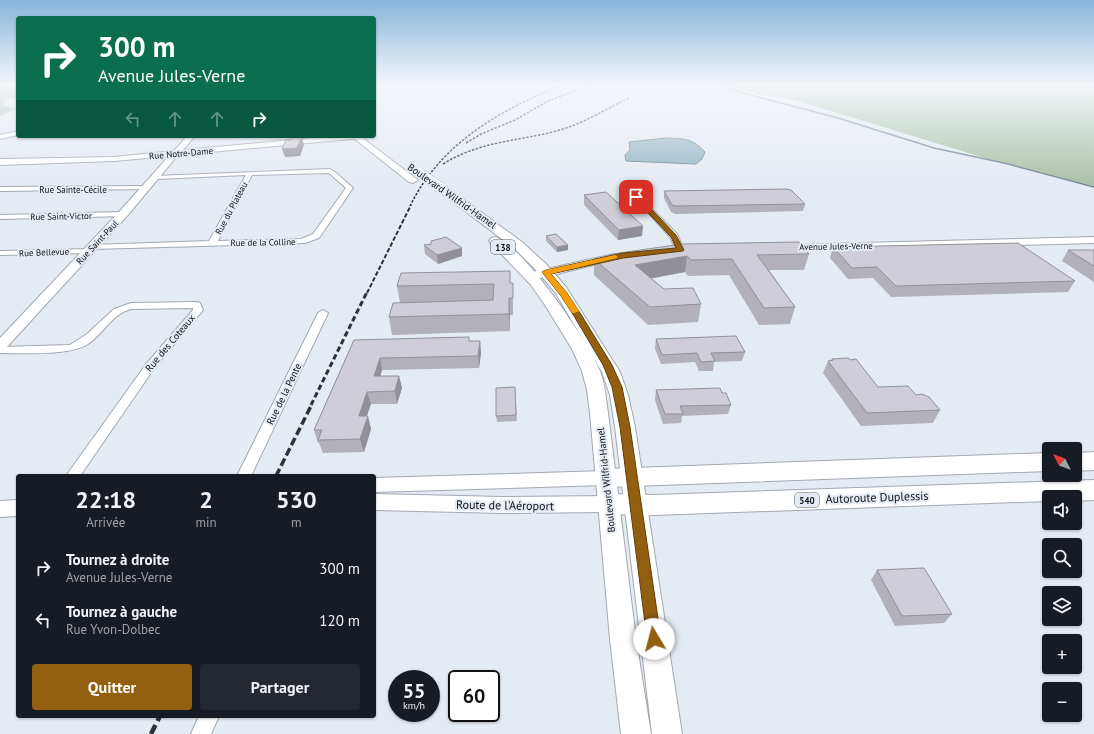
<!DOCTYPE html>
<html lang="fr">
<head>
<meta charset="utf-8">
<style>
  :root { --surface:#171b24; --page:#242831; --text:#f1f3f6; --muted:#9ea1a6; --accent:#925f10 }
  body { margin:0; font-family:"PT Sans",sans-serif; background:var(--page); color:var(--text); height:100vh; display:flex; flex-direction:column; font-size:15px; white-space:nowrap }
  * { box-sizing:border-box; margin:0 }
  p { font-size:13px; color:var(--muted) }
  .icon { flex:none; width:22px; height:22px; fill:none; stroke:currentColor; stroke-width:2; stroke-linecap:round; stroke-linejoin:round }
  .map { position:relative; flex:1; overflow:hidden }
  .sheet { position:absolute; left:16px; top:474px; width:360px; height:244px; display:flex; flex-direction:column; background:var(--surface); border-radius:4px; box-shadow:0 1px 3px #0004 }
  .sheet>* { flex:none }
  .banner { position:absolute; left:16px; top:16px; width:360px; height:122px; border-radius:4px; box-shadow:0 1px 3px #0004; background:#0b6e4f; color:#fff; overflow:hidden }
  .needle { width:26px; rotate:312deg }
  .buttons { position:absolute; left:1042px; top:442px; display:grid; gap:8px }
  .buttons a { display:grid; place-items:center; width:40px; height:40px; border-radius:4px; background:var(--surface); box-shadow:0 1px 3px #0004; font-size:20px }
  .speed { position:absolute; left:388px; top:670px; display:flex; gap:8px; font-size:20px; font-weight:700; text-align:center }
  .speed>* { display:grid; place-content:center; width:52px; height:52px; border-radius:50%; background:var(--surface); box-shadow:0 1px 3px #0004; line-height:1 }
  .speed small { font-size:10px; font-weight:400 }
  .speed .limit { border:2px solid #111; border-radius:6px; background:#fff; color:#111 }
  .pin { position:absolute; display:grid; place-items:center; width:34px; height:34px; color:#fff; margin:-17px; border-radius:8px; box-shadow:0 2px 6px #0006 }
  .me { position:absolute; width:44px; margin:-22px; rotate:352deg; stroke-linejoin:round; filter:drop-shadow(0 0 3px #0008) }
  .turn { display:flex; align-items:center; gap:14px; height:84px; padding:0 16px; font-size:18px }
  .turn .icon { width:52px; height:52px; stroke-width:2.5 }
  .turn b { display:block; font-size:28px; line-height:34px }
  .lanes { display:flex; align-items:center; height:38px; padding:0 16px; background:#0003; justify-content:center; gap:20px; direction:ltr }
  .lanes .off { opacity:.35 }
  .eta { display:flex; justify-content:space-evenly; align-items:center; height:68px; text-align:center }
  .eta b { font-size:24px; font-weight:600; line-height:28px }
  .cta { display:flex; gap:8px; margin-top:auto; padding:8px 16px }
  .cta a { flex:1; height:46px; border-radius:4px; background:var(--accent); color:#fff; font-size:16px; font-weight:600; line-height:46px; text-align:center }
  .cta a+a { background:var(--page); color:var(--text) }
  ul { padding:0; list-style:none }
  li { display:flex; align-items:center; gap:12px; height:52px; padding:0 16px }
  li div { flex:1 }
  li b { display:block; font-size:15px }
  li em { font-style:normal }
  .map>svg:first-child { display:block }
  .forest { fill:#a7bea5 }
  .water { fill:#95b5c6; stroke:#6d8491 }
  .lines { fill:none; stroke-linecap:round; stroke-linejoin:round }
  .stream { stroke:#6d8491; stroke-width:1.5 }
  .street-casing { stroke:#a2a8b0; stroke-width:2 }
  .secondary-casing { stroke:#a2a8b0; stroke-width:2 }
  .primary-casing { stroke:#a2a8b0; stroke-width:2 }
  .highway-casing { stroke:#a2a8b0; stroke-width:2 }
  .street { fill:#fff; fill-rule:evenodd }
  .secondary { fill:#fff; fill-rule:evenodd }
  .primary { fill:#fff; fill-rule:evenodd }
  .highway { fill:#fff; fill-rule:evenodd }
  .rail-far4 { stroke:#2f3236; stroke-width:1.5; stroke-dasharray:2.5 1.5; stroke-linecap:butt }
  .rail-far3 { stroke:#2f3236; stroke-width:2; stroke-dasharray:4.5 2; stroke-linecap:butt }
  .rail-far2 { stroke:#2f3236; stroke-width:3; stroke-dasharray:5.5 3; stroke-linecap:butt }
  .rail-far1 { stroke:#2f3236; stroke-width:3.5; stroke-dasharray:8 3.5; stroke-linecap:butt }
  .rail { stroke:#2f3236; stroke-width:4.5; stroke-dasharray:10 4.5; stroke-linecap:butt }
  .primary-bridge-casing { stroke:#a2a8b0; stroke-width:11; stroke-linecap:butt }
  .primary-bridge { stroke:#fff; stroke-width:10 }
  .wall { fill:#b2b0b9 }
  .shaded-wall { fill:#919096 }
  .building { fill:#cfcdd7; stroke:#919096 }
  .route { fill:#925f10; stroke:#5f3e0a }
  .slow { fill:#f59e0b }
  .labels { text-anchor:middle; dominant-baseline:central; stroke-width:4; stroke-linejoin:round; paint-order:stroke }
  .far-street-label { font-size:9px; fill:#0f1114; stroke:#e5ebf3 }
  .shield { fill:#e5ebf3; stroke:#4f5257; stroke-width:1 }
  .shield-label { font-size:9px; font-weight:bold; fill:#0f1114 }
  .street-label { font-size:10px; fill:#0f1114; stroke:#e5ebf3 }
  .near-street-label { font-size:12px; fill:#0f1114; stroke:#e5ebf3 }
</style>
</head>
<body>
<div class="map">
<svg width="1094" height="734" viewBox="0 0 1094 734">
  <rect width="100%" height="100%" fill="#e5ebf3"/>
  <path class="forest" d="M 0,85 L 18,85 L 18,97 L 4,101 L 4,106 L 16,109 L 0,116 Z
    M 727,85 L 1094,85 L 1094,186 L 988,159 L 795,100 L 756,94 Z"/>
  <path class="water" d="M 666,138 C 685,139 692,138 705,152 L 702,159 L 696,164 L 626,161 L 625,155 L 630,150 L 629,142 Z"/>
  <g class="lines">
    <path class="stream" d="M 721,85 L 743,93 L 838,118 L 934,148 L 1004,163 L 1094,187
      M 0,92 L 18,89"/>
    <defs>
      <path id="street" d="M 18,131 L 18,135 L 0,139 L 0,135 Z
        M 330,169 L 335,172 L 353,188 L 319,238 L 305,243 L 92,249 L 92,253 L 89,253 L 0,255 L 0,251 L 89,249 L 89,245 L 92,245 L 209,241 L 246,175 L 156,179 L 153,177 L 154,176 ZM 329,173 L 346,188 L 313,234 L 301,239 L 218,241 L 252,175 Z
        M 146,186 L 149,188 L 148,189 L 0,191 L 0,187 Z
        M 634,192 L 636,193 L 677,234 L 684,250 L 683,252 L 677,252 L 670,237 L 632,195 L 631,194 Z
        M 123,212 L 126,212 L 126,216 L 0,219 L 0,215 Z
        M 197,302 L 200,303 L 203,310 L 155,367 L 80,476 L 66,476 L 147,363 L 193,310 L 193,308 L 131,309 C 112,314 104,333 88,344 C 70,356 23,353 0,353 L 0,347 L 70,345 L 87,334 L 114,309 L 131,303 Z
        M 323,310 L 328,313 L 251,476 L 237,476 L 318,313 Z
        M 199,716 L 219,716 L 211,734 L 191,734 Z"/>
      <path id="secondary" d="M 187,136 L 195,136 L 183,150 L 337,136 L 366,136 L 362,138 L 178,155 L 127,216 L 5,349 L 0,350 L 0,338 L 119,212 L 169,156 L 114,161 L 0,165 L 0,159 L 114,157 L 174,151 Z
        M 1094,237 L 1094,243 L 783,251 L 777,248 L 783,245 Z
        M 614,254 L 618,255 L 620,257 L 618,259 L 532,280 L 528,279 L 526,276 L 528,273 Z
        M 605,471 L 612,473 L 614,478 L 612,483 L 605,485 L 374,492 L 374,478 Z
        M 374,494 L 503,497 L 608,496 L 615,499 L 618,504 L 615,509 L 608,512 L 503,513 L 374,510 Z
        M 18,500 L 18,516 L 0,517 L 0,501 Z"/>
      <path id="primary" d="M 351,136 L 360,136 L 418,180 L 413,183 L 409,182 Z
        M 441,185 L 445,186 L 522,242 L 546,264 L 566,287 L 620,372 L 628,395 L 635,427 L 682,734 L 652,734 L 615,427 L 610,395 L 602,372 L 555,292 L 536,270 L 514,248 L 437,190 L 436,188 Z
        M 495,237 C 522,244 589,343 600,371 C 605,384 606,399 608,413 L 636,639 L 651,734 L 621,734 L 610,639 L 590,413 L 587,390 L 582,371 L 572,349 L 545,305 L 531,285 L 489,241 L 491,238 Z"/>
      <path id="highway" d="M 1094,452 L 1094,470 L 1075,471 L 1075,453 Z
        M 1049,453 L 1049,471 L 605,487 L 596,485 L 593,478 L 596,471 L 605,469 Z
        M 1094,480 L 1094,500 L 1075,501 L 1075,497 L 1049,497 L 1049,501 L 654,515 L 608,514 L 599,511 L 595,504 L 599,497 L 608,494 L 654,495 Z"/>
    </defs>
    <use href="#street" class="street-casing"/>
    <use href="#secondary" class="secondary-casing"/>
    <use href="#primary" class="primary-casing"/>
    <use href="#highway" class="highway-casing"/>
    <use href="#street" class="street"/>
    <use href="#secondary" class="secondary"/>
    <use href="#primary" class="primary"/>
    <use href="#highway" class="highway"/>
    <path class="rail-far4" d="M 466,143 L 481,134 L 515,120 L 548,101 L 591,85
      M 443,164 C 482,140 518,142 560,130 C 584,123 606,109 629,98
      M 410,206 C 441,143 499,111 561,85"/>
    <path class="rail-far3" d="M 367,293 L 411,205"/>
    <path class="rail-far2" d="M 311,405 L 367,292"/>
    <path class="rail-far1" d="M 276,476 L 312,404"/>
    <path class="rail" d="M 151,734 L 160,716"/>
    <defs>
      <path id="primary-bridge" d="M 419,173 L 441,188"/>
    </defs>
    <use href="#primary-bridge" class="primary-bridge-casing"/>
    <use href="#primary-bridge" class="primary-bridge"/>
  </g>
  <path class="wall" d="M 664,191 L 805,204 L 803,211 L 675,214 L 671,212 L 664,198 Z
    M 584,195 L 642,236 L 618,240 L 584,205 Z
    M 546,236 L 568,245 L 568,250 L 557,252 L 546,241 Z
    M 424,245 L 462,256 L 438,264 L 425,254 Z
    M 833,247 L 1075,281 L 1068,292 L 891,297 L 873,278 L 848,279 L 830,258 Z
    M 1068,250 L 1094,250 L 1094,282 L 1062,261 Z
    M 809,254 L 804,270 L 769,270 L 795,307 L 790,324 L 759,325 L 729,275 L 688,276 L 685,272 L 651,278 L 664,289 L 701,304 L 698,322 L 648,325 L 594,275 L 594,259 Z
    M 511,283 L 513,300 L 513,315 L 510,315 L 510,331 L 392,335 L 389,317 L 400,302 L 397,286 Z
    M 656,339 L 745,352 L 742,361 L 714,362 L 713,371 L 699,371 L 695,362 L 661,364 L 655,349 Z
    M 354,340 L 480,341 L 481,353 L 479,368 L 382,370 L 380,376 L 399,376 L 402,388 L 397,404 L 371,404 L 367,416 L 371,429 L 364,452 L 323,453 L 319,443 L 318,443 L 314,430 Z
    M 832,359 L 878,387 L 916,395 L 940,410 L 933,423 L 861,426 L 823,373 L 828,361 L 831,360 Z
    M 515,387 L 517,421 L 497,422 L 496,416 Z
    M 656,390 L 722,393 L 731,405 L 728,414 L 682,416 L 681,423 L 663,424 L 655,400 Z
    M 877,570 L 952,614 L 944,623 L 895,626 L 871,580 Z"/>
  <path class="shaded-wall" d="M 301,136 L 315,136 L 314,137 L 302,138 L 304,145 L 300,156 L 285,157 L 282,149 L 302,137 Z
    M 643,226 L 642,236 L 618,240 L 619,230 Z
    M 568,245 L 568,250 L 557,252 L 557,247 Z
    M 462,248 L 462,256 L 438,264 L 437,255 Z
    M 687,256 L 685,272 L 633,282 L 635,265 Z
    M 509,298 L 510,315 L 510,331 L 509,314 Z
    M 480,341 L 481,353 L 479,368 L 478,356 Z
    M 380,358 L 382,370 L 377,389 L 374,376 Z
    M 399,376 L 402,388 L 397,404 L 395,391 Z
    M 367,392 L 371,404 L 362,429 L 359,416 Z
    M 368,416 L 371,429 L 364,452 L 360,439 Z"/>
  <path class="building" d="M 293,137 L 302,137 L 297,148 L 282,149 L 286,140 L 291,140 Z
    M 786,189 L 791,190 L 805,204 L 676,206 L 672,205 L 664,191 Z
    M 606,192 L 643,226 L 619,230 L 584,195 Z
    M 556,234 L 568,245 L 557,247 L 546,236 Z
    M 446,237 L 462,248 L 437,255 L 424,245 L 431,244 L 431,241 Z
    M 799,242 L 809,254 L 757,255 L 795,307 L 764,308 L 732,259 L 691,260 L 687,256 L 635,265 L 664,289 L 693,288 L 701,304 L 650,307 L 594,259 L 619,253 L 683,244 Z
    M 1018,243 L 1075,281 L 896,286 L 877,267 L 852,268 L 833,247 Z
    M 1068,250 L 1094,250 L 1094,266 Z
    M 510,271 L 510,283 L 513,283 L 513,298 L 509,298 L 509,314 L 389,317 L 393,303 L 493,300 L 494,284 L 397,286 L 401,273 Z
    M 736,336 L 745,352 L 711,353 L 715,361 L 701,362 L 697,353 L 662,355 L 656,339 Z
    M 469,337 L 469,341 L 480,341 L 478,356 L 380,358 L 374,376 L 399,376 L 395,391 L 367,392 L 359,416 L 368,416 L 360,439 L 318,440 L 322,430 L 314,430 L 354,340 Z
    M 848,358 L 850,360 L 856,359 L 878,387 L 908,386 L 916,395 L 922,394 L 929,397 L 940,410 L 867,413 L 828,361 L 833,360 L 832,359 Z
    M 515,387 L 516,415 L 496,416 L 496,388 Z
    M 720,388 L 722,393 L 726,393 L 731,405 L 680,406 L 683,414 L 665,414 L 656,390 Z
    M 924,568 L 952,614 L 902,616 L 877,570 Z"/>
  <linearGradient id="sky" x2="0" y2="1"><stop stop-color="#87b4da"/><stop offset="0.45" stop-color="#f3f6fa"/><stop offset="1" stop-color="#f3f6fa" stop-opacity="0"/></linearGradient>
  <rect width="1094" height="188" fill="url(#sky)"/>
  <path class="route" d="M 634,196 L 639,196 L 676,235 L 684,250 L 683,251 L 623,258 L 551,274 L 567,293 L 582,316 L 612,365 L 622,387 L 630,427 L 661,639 L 659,644 L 654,646 L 649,644 L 647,639 L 620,427 L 612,387 L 603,365 L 574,316 L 561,296 L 542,272 L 546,270 L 623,253 L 676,248 L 671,237 L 634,198 Z"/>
  <path class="slow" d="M 615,255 L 617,256 L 617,258 L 551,274 L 567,293 L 579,311 L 575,313 L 572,313 L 561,296 L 542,272 L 546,270 Z"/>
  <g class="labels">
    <g class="far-street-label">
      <text transform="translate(181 153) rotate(-5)">Rue Notre-Dame</text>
      <text x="73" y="189">Rue Sainte-Cécile</text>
      <text transform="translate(231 208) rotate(-62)">Rue du Plateau</text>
      <text transform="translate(61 216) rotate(-1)">Rue Saint-Victor</text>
      <text transform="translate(97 242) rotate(-47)">Rue Saint-Paul</text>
      <text transform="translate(263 242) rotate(-1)">Rue de la Colline</text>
      <text transform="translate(836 246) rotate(-1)">Avenue Jules-Verne</text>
      <text transform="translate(44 252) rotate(-2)">Rue Bellevue</text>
    </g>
    <g class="shield">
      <rect x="491" y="240" width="24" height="14" rx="3"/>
      <rect x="795" y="493" width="24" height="14" rx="3"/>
    </g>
    <g class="shield-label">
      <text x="503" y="247">138</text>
      <text x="807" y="500">540</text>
    </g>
    <g class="street-label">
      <text transform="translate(452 196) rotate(35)">Boulevard Wilfrid-Hamel</text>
      <text transform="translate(170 343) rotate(-50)">Rue des Coteaux</text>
      <text transform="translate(284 394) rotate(-64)">Rue de la Pente</text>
      <text transform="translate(606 480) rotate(-96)">Boulevard Wilfrid-Hamel</text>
    </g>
    <g class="near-street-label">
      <text transform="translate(877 497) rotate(-2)">Autoroute Duplessis</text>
      <text transform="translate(505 505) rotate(1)">Route de l'Aéroport</text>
    </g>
  </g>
</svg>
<div class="buttons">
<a><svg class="needle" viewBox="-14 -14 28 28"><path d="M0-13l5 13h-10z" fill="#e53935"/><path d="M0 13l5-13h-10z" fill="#9ea1a6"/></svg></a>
<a><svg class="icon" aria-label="sound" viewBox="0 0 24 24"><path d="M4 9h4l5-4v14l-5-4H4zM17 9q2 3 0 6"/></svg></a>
<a><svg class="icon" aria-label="search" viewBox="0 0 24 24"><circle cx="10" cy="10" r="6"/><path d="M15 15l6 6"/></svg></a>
<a><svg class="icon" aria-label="layers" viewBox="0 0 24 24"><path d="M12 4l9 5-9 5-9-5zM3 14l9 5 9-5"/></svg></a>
<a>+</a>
<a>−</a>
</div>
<div class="speed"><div>55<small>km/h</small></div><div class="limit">60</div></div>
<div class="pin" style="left:636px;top:197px;background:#d93025"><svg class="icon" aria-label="arrive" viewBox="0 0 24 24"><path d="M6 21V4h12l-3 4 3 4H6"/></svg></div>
<svg class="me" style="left:654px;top:639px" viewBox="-20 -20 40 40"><circle r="19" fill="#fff"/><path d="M0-13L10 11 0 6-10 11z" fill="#925f10"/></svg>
<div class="banner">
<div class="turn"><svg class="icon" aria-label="right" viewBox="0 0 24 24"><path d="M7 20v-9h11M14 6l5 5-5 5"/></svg><div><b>300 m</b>Avenue Jules-Verne</div></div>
<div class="lanes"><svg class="icon off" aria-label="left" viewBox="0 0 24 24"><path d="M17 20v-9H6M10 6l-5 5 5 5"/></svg><svg class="icon off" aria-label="ahead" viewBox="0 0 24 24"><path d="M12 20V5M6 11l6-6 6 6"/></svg><svg class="icon off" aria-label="ahead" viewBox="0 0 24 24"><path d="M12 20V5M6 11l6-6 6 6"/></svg><svg class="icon" aria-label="right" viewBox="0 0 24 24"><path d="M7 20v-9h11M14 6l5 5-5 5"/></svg></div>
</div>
<section class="sheet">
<div class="eta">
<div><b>22:18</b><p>Arrivée</p></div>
<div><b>2</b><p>min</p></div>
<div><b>530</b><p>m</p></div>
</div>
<ul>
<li><svg class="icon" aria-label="right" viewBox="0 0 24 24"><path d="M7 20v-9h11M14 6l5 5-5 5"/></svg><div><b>Tournez à droite</b><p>Avenue Jules-Verne</p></div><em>300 m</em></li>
<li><svg class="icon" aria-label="left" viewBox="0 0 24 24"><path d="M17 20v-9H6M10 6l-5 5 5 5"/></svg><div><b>Tournez à gauche</b><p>Rue Yvon-Dolbec</p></div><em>120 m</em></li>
</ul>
<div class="cta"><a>Quitter</a><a>Partager</a></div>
</section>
</div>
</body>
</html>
